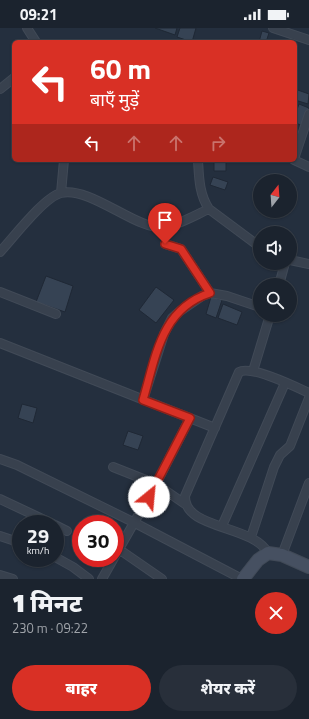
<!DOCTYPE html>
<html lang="hi">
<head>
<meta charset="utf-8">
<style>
  :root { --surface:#1b232e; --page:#282f3a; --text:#f1f3f6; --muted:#a0a4aa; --line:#39404a; --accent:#d93025 }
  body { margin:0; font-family:"Titillium Web","Noto Sans Devanagari",sans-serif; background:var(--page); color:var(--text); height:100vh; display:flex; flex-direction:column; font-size:15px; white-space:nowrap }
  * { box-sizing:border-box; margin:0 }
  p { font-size:13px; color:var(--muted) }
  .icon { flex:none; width:22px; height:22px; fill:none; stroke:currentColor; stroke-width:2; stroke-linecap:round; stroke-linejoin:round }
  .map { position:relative; height:551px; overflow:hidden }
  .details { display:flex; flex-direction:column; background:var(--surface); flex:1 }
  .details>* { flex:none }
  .guide { position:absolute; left:12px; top:12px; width:285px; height:122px; border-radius:6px; box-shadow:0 1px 3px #0004,0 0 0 1px var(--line); background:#d93025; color:#fff; overflow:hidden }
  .needle { width:26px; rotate:17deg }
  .fabs { position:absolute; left:253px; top:146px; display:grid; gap:8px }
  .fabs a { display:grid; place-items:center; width:44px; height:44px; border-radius:50%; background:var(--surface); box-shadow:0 1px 3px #0004,0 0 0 1px var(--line); font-size:20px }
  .speed { position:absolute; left:12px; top:487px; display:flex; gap:8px; font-size:20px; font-weight:700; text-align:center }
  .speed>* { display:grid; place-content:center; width:52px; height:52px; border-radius:50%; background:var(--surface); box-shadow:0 1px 3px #0004,0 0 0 1px var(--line); line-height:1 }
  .speed small { font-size:10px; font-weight:400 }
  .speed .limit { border:6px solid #d22; background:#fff; color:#111 }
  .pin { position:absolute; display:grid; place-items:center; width:34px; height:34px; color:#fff; margin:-41px -17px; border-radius:50% 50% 50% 0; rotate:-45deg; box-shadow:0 0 4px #0007 }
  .pin .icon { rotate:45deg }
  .me { position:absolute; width:44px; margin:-22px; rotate:28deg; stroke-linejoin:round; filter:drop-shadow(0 0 3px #0008) }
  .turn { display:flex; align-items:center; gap:14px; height:84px; padding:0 12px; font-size:18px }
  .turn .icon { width:52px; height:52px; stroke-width:2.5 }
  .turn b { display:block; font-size:28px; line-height:34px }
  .lanes { display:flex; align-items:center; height:38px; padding:0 12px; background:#0003; justify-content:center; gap:20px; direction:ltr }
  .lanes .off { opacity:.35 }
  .round { display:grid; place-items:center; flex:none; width:42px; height:42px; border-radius:21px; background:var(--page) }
  .summary { display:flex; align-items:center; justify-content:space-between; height:68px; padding:0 12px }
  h1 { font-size:24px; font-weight:800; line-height:30px }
  .action { display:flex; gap:8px; margin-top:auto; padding:8px 12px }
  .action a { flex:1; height:46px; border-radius:24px; background:var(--accent); color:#fff; font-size:16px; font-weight:800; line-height:46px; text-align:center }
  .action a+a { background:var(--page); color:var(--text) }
  .status { display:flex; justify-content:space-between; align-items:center; height:28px; padding:0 20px; background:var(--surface); direction:ltr }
  .status svg { height:11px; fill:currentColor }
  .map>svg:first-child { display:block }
  .building { fill:#364354; stroke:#1f2835 }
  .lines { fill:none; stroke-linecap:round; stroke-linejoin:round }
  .street-casing { stroke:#414a57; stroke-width:10 }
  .secondary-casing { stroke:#414a57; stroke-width:14 }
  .street { stroke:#38414e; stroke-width:8 }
  .secondary { stroke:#465061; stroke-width:12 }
  .route-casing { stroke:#8d1f18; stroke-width:10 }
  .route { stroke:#d93025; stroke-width:7 }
</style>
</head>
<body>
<div class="status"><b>09:21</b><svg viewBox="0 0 49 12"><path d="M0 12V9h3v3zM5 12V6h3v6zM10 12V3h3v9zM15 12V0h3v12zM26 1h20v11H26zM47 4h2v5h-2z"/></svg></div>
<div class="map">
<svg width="309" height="551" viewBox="0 0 309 551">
  <rect width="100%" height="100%" fill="#242f3e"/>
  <path class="building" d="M 155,0 L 177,0 L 175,7 Z
    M 180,0 L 196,0 L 192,14 L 177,9 Z
    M 262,3 L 269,5 L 266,14 L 259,14 Z
    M 295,61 L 309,66 L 308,76 L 295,72 Z
    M 299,76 L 309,80 L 304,98 L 295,95 L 295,87 Z
    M 214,132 L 226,132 L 226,143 L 214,143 Z
    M 213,149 L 228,154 L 225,162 L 210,157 Z
    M 46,248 L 73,258 L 65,284 L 36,274 Z
    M 156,259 L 174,272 L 156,295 L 139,282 Z
    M 211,269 L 222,272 L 216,290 L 206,286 Z
    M 223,276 L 242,284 L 237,297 L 218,290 Z
    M 22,376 L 37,380 L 33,395 L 18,390 Z
    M 128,403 L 143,408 L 138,422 L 123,417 Z"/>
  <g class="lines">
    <defs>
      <path id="street" d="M 27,0 L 36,14
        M 273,0 L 309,12
        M 0,61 L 14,50
        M 295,128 L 309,86
        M 198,132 C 199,149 199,166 209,181 L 260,219
        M 294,132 L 309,139
        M 61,165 L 64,132
        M 165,216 L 181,221 L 210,265
        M 0,224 C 13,210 44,169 61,165 C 91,158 137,203 164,199 C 177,198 197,186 209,181
        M 290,232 L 309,236
        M 279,257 L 285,235
        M 0,264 L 56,286
        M 0,315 L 215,400
        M 253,343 L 270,287
        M 143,372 L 164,306 L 172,290 L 180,283 L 202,268 L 210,265 L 227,268 L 260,279
        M 0,431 L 17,437 L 135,495 L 242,551
        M 113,439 L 156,456 L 185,476
        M 0,471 L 53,496
        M 55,497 L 67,503
        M 222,498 L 285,355
        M 0,508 L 21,515
        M 251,509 L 274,439 L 280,427 L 290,418 L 309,370
        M 120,522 L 162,551
        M 268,525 C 252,496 184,502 185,468 L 239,344 C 251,337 296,359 309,365
        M 282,527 L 309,455
        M 55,529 L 73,539 L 89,551
        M 0,547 L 13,551
        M 102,551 L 156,456 L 190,390"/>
      <path id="secondary" d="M 243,551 L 258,532 L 268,525 L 282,527 L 309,539"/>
    </defs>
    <use href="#street" class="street-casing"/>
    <use href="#secondary" class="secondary-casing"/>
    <use href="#street" class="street"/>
    <use href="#secondary" class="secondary"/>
  </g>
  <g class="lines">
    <defs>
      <path id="route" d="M 149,469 L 190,390 L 143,372 C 156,328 161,281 210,265 L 181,221 L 165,216"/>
    </defs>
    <use href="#route" class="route-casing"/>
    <use href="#route" class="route"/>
  </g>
</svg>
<div class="fabs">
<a><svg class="needle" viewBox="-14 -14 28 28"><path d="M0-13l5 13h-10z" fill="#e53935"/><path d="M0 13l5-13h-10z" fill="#a0a4aa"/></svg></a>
<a><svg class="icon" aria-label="sound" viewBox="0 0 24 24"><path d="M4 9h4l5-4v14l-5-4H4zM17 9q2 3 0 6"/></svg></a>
<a><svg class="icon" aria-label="search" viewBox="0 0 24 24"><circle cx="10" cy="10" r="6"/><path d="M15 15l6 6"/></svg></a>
</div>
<div class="speed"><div>29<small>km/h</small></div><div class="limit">30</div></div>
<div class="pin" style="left:165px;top:216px;background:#d93025"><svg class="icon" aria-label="arrive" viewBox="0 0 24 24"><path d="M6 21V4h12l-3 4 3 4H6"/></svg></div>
<svg class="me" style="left:149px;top:469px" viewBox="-20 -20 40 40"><circle r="19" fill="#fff"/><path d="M0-13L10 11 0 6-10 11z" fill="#d93025"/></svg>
<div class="guide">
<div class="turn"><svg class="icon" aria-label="left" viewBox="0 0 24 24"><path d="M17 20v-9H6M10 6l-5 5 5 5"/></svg><div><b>60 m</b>बाएँ मुड़ें</div></div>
<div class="lanes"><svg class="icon" aria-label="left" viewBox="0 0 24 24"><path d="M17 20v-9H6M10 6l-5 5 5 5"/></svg><svg class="icon off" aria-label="ahead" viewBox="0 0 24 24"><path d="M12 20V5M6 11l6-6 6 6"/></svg><svg class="icon off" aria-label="ahead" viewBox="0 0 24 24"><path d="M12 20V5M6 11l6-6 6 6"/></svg><svg class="icon off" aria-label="right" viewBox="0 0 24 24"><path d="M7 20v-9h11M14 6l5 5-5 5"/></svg></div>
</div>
</div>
<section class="details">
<div class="summary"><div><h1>1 मिनट</h1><p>230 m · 09:22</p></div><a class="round" style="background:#d93025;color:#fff"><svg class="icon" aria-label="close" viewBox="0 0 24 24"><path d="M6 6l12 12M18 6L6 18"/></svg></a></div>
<div class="action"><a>बाहर</a><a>शेयर करें</a></div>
</section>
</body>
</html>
